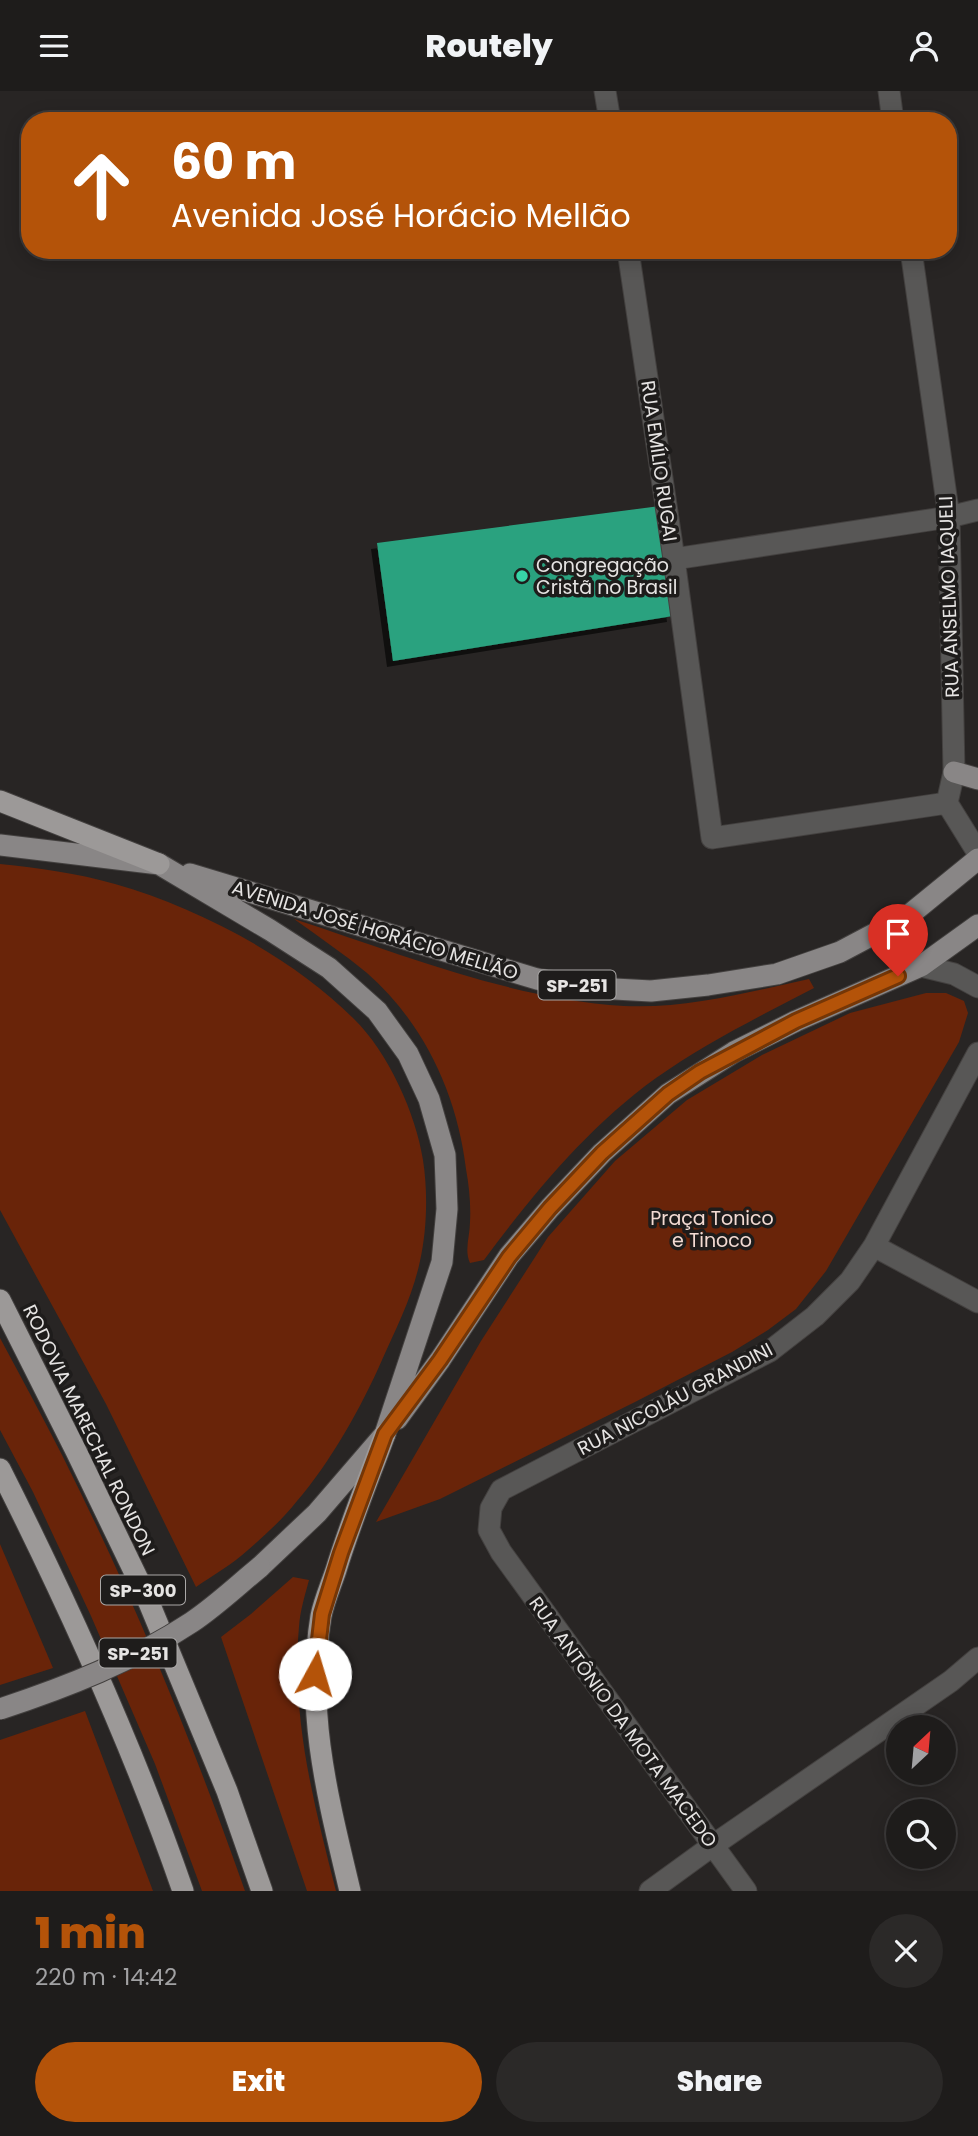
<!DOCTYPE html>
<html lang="en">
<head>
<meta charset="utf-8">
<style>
  :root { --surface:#1e1c1b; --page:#2b2928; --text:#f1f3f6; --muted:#a1a1a3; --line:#3c3a3a; --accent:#b45309 }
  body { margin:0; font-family:Poppins,sans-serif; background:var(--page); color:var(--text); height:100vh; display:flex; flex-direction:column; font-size:26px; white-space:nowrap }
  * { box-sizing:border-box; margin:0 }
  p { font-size:23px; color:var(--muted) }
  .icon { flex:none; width:38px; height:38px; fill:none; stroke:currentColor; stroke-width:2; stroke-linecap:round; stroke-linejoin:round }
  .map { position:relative; height:1800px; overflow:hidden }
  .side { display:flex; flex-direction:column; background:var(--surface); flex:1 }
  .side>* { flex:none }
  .guide { position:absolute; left:21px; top:21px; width:936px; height:147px; border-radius:28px; box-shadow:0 4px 18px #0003,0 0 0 2px var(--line); background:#b45309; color:#fff; overflow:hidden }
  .needle { width:46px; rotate:26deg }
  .fabs { position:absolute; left:886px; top:1624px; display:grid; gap:14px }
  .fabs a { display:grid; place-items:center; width:70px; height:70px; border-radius:50%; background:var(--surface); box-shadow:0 4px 18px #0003,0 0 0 2px var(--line); font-size:35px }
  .pin { position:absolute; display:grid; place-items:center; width:60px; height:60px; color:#fff; margin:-72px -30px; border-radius:50% 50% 50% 0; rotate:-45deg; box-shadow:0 0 7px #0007 }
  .pin .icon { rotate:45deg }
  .me { position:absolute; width:77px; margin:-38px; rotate:6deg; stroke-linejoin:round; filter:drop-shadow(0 0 5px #0008) }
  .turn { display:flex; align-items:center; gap:24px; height:147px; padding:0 35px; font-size:32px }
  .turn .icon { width:91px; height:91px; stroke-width:2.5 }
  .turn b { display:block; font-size:49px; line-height:60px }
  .round { display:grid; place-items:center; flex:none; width:74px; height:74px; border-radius:37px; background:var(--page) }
  .head { display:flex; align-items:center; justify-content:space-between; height:119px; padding:0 35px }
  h1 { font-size:42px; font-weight:800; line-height:52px; color:var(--accent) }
  .action { display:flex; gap:14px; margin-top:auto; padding:14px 35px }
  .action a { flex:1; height:80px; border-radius:42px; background:var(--accent); color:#fff; font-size:28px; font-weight:800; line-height:80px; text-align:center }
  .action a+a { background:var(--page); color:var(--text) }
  header { display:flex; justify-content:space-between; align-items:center; height:91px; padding:0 35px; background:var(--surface); font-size:32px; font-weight:800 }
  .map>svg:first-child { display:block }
  .green { fill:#692409 }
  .building { fill:#2ca27f; filter:url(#shadow) }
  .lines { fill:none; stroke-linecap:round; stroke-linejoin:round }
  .street-casing { stroke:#43403f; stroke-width:23 }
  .primary-casing { stroke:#43403f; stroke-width:23 }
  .highway-casing { stroke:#43403f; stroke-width:23 }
  .street { stroke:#585756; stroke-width:21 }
  .primary { stroke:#898686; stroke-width:21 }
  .highway { stroke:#9c9998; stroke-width:21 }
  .primary-bridge-casing { stroke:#43403f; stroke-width:23; stroke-linecap:butt }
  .primary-bridge { stroke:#898686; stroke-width:21 }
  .route-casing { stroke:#753606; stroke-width:18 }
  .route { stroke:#b45309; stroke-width:12 }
  .poi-dot { fill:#37d4a6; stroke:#1e1c1b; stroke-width:2.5 }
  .labels { text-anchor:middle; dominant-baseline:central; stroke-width:7; stroke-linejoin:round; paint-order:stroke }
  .shield { fill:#1e1c1b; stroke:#aaa8a7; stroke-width:2 }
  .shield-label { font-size:18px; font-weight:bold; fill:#e6e4e3 }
  .street-label { font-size:19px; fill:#e6e4e3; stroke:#1e1c1b }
  .poi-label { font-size:19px; fill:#e6e4e3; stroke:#1e1c1b; text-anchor:start }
  .park-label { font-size:19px; fill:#f3dbd3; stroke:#1e1c1b }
</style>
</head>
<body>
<header><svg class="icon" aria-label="menu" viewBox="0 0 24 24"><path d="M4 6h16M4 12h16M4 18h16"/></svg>Routely<svg class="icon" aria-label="person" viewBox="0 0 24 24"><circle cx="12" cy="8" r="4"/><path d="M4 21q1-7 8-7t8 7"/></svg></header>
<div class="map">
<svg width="978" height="1800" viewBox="0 0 978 1800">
  <defs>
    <filter id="shadow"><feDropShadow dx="-6" dy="6" stdDeviation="0" flood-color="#0009"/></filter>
  </defs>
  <rect width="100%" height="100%" fill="#282524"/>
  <path class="green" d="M 0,773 C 39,777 77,782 115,793 C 199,817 292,866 354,928 C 388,961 416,1023 423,1069 C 428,1101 427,1139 420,1170 C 413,1204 396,1238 382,1269 C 362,1315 330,1372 297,1410 C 283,1428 265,1444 248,1459 C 233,1473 213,1484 196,1496 L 106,1313 L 0,1119 Z
    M 294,828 C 401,863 511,908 624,915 C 687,918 749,901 809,888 L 814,897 C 760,925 706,952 656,987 C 588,1036 533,1103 484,1169 L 470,1172 C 464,1159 470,1145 470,1131 C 471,1113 469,1095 466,1078 C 457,1003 424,932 367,882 C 344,863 319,846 294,828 Z
    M 926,902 L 946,902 L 964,910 L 968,922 L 959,951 L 826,1180 L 796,1218 L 768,1239 L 732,1261 L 635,1311 L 440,1408 L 376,1431 L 481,1250 L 548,1146 L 615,1070 L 687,1009 L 762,964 L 850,922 Z
    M 0,1247 C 21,1286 42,1325 62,1364 C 133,1505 193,1652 245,1800 L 202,1800 L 155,1673 L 91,1525 L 33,1401 L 0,1339 Z
    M 0,1453 L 53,1577 L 0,1594 Z
    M 293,1486 L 309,1489 C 305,1504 300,1520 299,1536 C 291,1626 314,1714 336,1800 L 307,1800 L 221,1546 L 251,1523 Z
    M 85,1620 L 153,1800 L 0,1800 L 0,1649 Z"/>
  <path class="building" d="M 660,415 L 673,525 L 393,570 L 377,452 Z"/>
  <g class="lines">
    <defs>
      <path id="street" d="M 605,0 L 610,30
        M 889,0 L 893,30
        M 628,159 L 674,468 L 712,747 L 947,712
        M 911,159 L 949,426 L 954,681 L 947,712 L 978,762
        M 674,468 L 949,426 L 978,419
        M 921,875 L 954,883 L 978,896
        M 874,1155 L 978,1211
        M 650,1800 L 712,1755 L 951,1590 L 978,1567
        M 746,1800 L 501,1461 L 489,1439 L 491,1417 L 501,1399 L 770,1260 L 815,1225 L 850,1190 L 874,1155 L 978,962"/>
      <path id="primary" d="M 954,681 L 978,688
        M 0,754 L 159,773 L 270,839 L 329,877 L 377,920 L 408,963 L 429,1008 L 445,1064 L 447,1118 L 442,1171 L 385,1343 L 317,1422 L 260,1476
        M 190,783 L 537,888 L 596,897 L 651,900 L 708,894 L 777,883 L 840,861 L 908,825 L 978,768
        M 397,1328 L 440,1269 L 509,1165 L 550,1117 L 602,1062 L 668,1003 L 734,961 L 796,930 L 921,875 L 978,834"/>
      <path id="highway" d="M 0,710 L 159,773
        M 0,1209 L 76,1360 L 147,1507 L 227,1700 L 262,1800
        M 0,1378 C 69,1515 133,1655 183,1800
        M 350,1800 C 328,1707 305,1622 321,1525 C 324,1510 331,1494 336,1479 C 350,1433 368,1389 385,1343"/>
    </defs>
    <use href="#street" class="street-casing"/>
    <use href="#primary" class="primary-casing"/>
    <use href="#highway" class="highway-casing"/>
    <use href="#street" class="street"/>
    <use href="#primary" class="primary"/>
    <use href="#highway" class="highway"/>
    <defs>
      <path id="primary-bridge" d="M 0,1618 C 67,1596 133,1570 192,1531 C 216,1515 238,1494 260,1476"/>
    </defs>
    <use href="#primary-bridge" class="primary-bridge-casing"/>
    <use href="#primary-bridge" class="primary-bridge"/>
  </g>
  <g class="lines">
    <defs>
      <path id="route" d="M 315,1583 L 322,1523 L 341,1462 L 385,1343 L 440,1269 L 509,1166 L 550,1117 L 602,1062 L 668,1003 L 700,981 L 796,930 L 898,885"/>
    </defs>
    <use href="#route" class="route-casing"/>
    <use href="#route" class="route"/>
  </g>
  <circle class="poi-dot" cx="522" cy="485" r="7"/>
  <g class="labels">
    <g class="shield">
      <rect x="538.5" y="879.5" width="77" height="29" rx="5"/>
      <rect x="101" y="1484.5" width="84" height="29" rx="5"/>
      <rect x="99.5" y="1547.5" width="77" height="29" rx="5"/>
    </g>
    <g class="shield-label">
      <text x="577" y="894">SP-251</text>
      <text x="143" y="1499">SP-300</text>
      <text x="138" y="1562">SP-251</text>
    </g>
    <g class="street-label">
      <text transform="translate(659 370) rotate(82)">RUA EMÍLIO RUGAI</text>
      <text transform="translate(949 506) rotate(-92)">RUA ANSELMO IAQUELI</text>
      <text transform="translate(375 839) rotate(17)">AVENIDA JOSÉ HORÁCIO MELLÃO</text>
      <text transform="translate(675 1308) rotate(-28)">RUA NICOLÁU GRANDINI</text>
      <text transform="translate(89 1339) rotate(64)">RODOVIA MARECHAL RONDON</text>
      <text transform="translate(623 1631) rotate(54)">RUA ANTÔNIO DA MOTA MACEDO</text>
    </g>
    <g class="poi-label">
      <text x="536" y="474">Congregação<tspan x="536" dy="22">Cristã no Brasil</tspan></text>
    </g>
    <g class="park-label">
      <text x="712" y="1127">Praça Tonico<tspan x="712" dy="22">e Tinoco</tspan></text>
    </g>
  </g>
</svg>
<div class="fabs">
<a><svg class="needle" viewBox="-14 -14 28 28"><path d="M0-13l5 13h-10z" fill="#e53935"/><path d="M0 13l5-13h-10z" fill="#a1a1a3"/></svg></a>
<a><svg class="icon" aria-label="search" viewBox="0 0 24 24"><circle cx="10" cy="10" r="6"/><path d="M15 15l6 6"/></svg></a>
</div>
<div class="pin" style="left:898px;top:885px;background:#d93025"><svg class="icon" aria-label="arrive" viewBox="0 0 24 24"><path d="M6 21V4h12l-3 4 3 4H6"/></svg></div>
<svg class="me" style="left:315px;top:1583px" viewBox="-20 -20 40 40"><circle r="19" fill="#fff"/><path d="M0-13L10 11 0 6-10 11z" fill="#b45309"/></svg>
<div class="guide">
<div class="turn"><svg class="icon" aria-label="ahead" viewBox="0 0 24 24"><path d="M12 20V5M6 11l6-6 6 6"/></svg><div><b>60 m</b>Avenida José Horácio Mellão</div></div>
</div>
</div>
<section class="side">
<div class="head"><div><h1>1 min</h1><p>220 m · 14:42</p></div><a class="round"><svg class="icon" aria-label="close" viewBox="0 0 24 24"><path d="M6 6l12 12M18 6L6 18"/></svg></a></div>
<div class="action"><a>Exit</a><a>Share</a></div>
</section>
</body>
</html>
